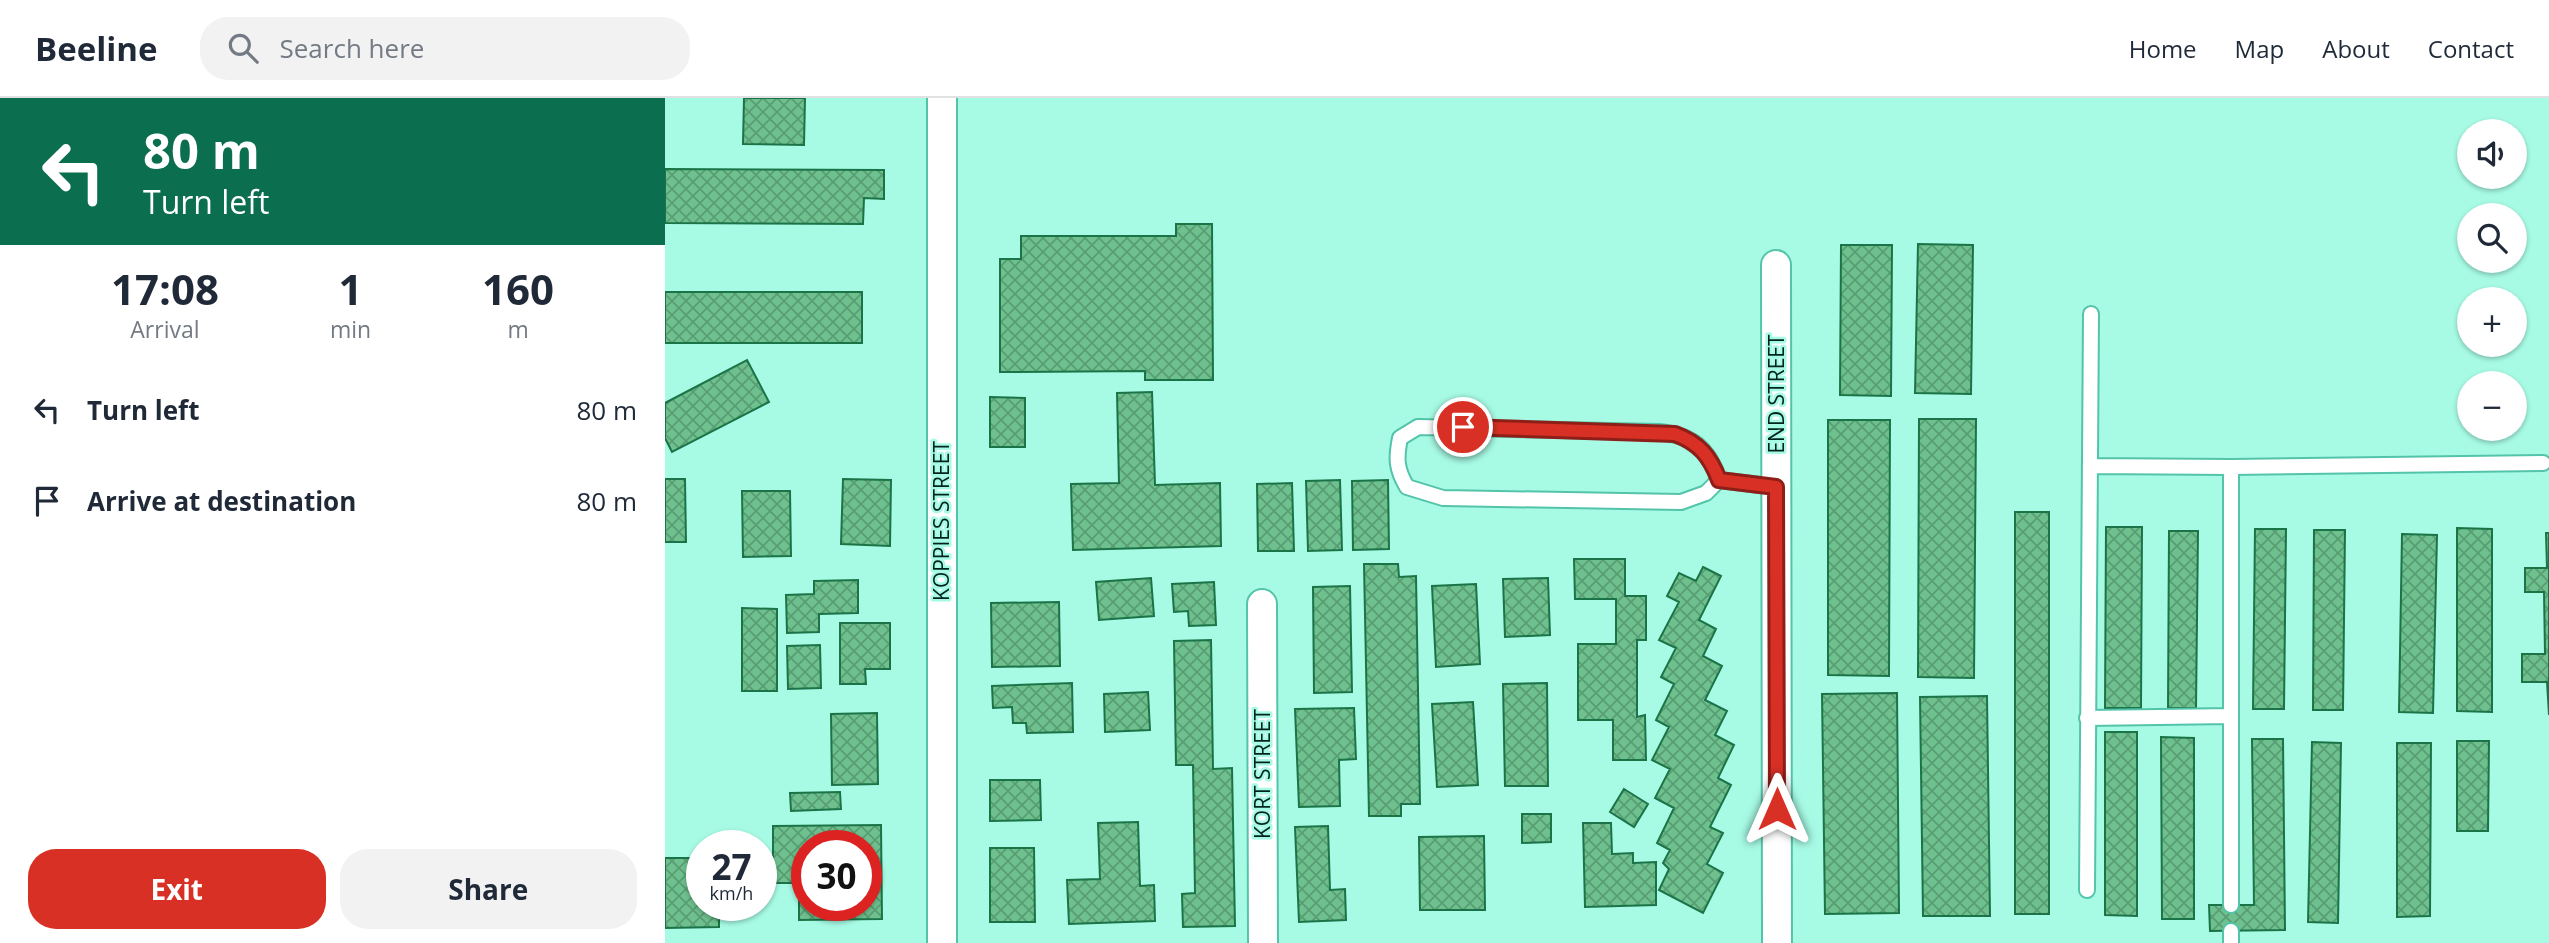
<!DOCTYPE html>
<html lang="en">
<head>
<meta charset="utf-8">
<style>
  :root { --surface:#fff; --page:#f2f2f3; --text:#1f2937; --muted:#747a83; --line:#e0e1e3; --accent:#d93025 }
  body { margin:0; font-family:"Open Sans",sans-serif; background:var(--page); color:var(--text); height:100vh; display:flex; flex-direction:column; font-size:26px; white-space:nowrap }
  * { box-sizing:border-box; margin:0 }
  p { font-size:23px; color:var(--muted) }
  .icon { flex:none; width:38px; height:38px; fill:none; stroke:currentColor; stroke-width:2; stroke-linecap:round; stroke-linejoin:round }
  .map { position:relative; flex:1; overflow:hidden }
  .sheet { display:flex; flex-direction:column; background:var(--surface); width:665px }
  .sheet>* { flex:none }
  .hud { background:#0b6e4f; color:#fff; overflow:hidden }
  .fabs { position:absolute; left:1792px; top:21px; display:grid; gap:14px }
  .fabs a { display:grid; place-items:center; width:70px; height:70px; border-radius:50%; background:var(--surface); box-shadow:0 2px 5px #0004; font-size:35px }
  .speed { position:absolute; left:21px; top:732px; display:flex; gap:14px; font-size:35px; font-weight:700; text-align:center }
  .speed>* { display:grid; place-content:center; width:91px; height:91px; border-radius:50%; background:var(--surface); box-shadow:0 2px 5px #0004; line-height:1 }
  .speed small { font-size:18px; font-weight:400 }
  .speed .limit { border:10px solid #d22; background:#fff; color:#111 }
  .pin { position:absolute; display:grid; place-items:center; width:60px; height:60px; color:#fff; margin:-30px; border:4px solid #fff; border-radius:50%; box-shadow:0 2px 7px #0007 }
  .me { position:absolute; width:77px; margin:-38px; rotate:0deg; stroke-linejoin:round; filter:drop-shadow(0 0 5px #0008) }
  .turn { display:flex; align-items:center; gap:24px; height:147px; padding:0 28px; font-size:32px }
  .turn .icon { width:91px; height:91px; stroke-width:2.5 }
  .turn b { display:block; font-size:49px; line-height:60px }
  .eta { display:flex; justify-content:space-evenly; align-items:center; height:119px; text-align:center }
  .eta b { font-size:42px; font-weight:700; line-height:49px }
  .cta { display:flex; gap:14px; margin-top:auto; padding:14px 28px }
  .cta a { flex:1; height:80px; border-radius:28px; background:var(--accent); color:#fff; font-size:28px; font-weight:700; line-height:80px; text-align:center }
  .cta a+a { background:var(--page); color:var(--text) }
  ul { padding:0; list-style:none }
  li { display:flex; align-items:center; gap:21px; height:91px; padding:0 28px }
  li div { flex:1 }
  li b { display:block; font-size:26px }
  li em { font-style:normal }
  header { display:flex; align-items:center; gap:42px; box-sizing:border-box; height:98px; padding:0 35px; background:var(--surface); border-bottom:2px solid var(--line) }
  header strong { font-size:33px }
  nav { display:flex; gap:38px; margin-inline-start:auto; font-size:24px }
  .search { width:490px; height:63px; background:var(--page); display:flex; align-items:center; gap:18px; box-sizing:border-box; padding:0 24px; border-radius:28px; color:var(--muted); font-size:26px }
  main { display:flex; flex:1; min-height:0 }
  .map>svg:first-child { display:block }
  .building { fill:url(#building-cross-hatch); stroke:#1b7447; stroke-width:2; fill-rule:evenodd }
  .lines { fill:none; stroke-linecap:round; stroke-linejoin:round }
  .lane-casing { stroke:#53c4aa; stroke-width:18 }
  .street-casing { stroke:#53c4aa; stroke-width:32 }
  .lane { stroke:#fff; stroke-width:14 }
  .street { stroke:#fff; stroke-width:28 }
  .route-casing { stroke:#8d1f18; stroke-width:18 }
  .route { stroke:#d93025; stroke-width:12 }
  .labels { text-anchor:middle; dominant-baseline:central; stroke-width:5; stroke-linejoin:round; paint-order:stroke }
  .street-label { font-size:21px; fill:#00241d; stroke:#a7fbe5 }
</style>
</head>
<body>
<header>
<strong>Beeline</strong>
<div class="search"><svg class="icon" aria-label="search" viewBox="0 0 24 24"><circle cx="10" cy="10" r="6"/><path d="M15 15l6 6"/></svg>Search here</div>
<nav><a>Home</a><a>Map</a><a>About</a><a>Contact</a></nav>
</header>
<main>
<section class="sheet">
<div class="hud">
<div class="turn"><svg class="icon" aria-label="left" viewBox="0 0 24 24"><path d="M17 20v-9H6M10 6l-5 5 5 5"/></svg><div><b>80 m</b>Turn left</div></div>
</div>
<div class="eta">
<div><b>17:08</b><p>Arrival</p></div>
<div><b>1</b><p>min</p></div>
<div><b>160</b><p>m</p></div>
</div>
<ul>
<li><svg class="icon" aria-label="left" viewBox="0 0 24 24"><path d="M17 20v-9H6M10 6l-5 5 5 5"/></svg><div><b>Turn left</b></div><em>80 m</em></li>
<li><svg class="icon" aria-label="arrive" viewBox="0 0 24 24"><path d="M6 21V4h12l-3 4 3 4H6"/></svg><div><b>Arrive at destination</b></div><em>80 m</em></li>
</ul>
<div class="cta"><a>Exit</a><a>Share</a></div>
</section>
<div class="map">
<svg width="1884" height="845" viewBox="0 0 1884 845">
  <defs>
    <pattern id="building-cross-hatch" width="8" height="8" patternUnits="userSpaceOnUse" patternTransform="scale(1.75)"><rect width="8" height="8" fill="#6ec18e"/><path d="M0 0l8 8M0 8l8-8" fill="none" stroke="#589d73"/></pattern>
  </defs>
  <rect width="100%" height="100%" fill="#a7fbe5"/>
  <path class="building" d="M 79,0 L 140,0 L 139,47 L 78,46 Z
    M 0,71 L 219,72 L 219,101 L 199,100 L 198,126 L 0,125 Z
    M 511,126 L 547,126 L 548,282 L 480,282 L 480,273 L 335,274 L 335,161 L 356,161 L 356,138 L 511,138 Z
    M 1253,146 L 1308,147 L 1306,296 L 1250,295 Z
    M 1176,147 L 1227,147 L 1226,298 L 1175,297 Z
    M 0,194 L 197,194 L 197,245 L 0,245 Z
    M 82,262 L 104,304 L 7,354 L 0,340 L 0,305 Z
    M 487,294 L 490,387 L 555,385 L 556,448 L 408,452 L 406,386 L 454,385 L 452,295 Z
    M 325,299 L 360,300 L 360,349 L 325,349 Z
    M 1254,321 L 1311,321 L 1309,580 L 1253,579 Z
    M 1163,322 L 1225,322 L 1224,578 L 1163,577 Z
    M 0,381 L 20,381 L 21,444 L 0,444 Z
    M 178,381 L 226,382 L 225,448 L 176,446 Z
    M 675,382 L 677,452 L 643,453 L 641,383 Z
    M 723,382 L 724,451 L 688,452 L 687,383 Z
    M 627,385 L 629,453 L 593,453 L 592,386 Z
    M 77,393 L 125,393 L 126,458 L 78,459 Z
    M 1350,414 L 1384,414 L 1384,816 L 1350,816 Z
    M 1441,429 L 1477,429 L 1476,610 L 1440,610 Z
    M 1792,430 L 1827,431 L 1827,614 L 1792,613 Z
    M 1590,431 L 1621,431 L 1619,611 L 1588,611 Z
    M 1649,432 L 1680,432 L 1678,612 L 1648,612 Z
    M 1504,433 L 1533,433 L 1531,610 L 1503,610 Z
    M 1881,435 L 1884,435 L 1884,617 L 1882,584 L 1857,584 L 1857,556 L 1880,556 L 1879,494 L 1860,494 L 1860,470 L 1882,470 Z
    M 1737,436 L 1772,437 L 1768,615 L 1734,614 Z
    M 909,461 L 960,461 L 960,498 L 981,498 L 981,542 L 972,542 L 972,619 L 980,617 L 981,662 L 948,662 L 948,622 L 913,622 L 913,546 L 951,546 L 951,501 L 910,501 Z
    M 699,466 L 733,466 L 734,479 L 751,478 L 755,706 L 736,706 L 736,718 L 704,718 Z
    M 1038,469 L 1056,478 L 1034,522 L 1051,531 L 1038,558 L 1057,568 L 1040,602 L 1062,613 L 1050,637 L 1069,647 L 1053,680 L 1066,687 L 1045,729 L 1058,735 L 1042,766 L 1058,775 L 1038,815 L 994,792 L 1004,771 L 998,765 L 1005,752 L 992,745 L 1009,710 L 990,700 L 1005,671 L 987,662 L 1004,629 L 991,622 L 1009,586 L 996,579 L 1011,550 L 994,542 L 1014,504 L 1002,498 L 1014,475 L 1031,483 Z
    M 486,480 L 489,518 L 434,522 L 431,484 Z
    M 883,480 L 885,537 L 840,539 L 838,481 Z
    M 193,482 L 193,515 L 154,516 L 154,534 L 122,535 L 121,497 L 149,496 L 149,483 Z
    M 549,484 L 551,527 L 524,528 L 523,513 L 509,514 L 507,486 Z
    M 811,486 L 815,566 L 771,569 L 767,488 Z
    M 685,488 L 687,594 L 649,595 L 648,489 Z
    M 394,504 L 395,568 L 327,569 L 326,505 Z
    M 77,510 L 112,511 L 112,593 L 77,593 Z
    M 175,525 L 225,525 L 225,571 L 200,571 L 201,586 L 175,586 Z
    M 546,542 L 548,671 L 567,670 L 570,828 L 518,829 L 517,796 L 530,795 L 528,667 L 511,667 L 509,543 Z
    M 155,547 L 156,590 L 123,591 L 122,548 Z
    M 407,585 L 408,634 L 362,635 L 361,625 L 348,625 L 347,609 L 328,610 L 327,588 Z
    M 882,585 L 883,688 L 840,688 L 838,586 Z
    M 483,594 L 485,632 L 440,634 L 439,596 Z
    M 1232,595 L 1234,815 L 1160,816 L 1157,596 Z
    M 1322,598 L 1325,818 L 1258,818 L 1255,599 Z
    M 808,604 L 813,687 L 772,689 L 767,606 Z
    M 689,610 L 691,661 L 674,662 L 675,708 L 634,709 L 630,611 Z
    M 212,615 L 213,686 L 167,687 L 166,616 Z
    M 1440,634 L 1472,634 L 1472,818 L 1440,817 Z
    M 1496,639 L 1529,640 L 1529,821 L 1497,821 Z
    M 1587,641 L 1618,641 L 1620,832 L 1545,833 L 1544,807 L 1589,807 Z
    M 1792,643 L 1824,643 L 1823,733 L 1792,733 Z
    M 1647,644 L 1676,645 L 1673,825 L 1643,824 Z
    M 1732,645 L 1766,645 L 1765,818 L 1732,819 Z
    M 325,682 L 375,682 L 376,722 L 325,723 Z
    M 959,691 L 983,706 L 969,729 L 945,714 Z
    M 175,694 L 176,711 L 126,713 L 125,695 Z
    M 857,716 L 886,716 L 886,744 L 857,745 Z
    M 473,724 L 475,788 L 489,787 L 490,823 L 404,826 L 402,782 L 435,781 L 433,725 Z
    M 918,725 L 946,725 L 947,756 L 968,755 L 968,765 L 991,764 L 991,807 L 920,809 Z
    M 216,727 L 217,821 L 134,822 L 134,785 L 108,785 L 108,728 ZM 142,747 L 201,747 L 201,807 L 142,807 Z
    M 663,728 L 665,792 L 680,791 L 681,822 L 634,824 L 630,729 Z
    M 819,738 L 820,812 L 755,812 L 754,739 Z
    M 325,750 L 369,750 L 370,824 L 325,824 Z
    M 0,760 L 37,760 L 37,807 L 54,807 L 54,829 L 0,830 Z"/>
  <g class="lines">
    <defs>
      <path id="lane" d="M 1425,368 L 1566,369 L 1878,365
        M 1054,382 C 1043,350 1027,337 994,334 L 753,329 L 735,340 C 731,360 731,371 742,389 L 778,400 L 1016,404 L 1041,395 L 1054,382 L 1111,389
        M 1422,620 L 1566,618
        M 1422,792 L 1426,216
        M 1566,807 L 1566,369
        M 1566,845 L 1566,833"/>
      <path id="street" d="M 277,0 L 277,845
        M 1111,167 L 1112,845
        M 597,506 L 598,845"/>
    </defs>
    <use href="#lane" class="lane-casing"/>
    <use href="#street" class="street-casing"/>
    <use href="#lane" class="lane"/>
    <use href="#street" class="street"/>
  </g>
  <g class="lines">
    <defs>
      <path id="route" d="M 798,329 L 1010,336 C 1034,345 1045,358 1054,382 L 1111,389 L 1112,711"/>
    </defs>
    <use href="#route" class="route-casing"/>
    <use href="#route" class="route"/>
  </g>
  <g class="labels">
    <g class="street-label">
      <text transform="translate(1111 296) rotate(-90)">END STREET</text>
      <text transform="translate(276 423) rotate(-90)">KOPPIES STREET</text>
      <text transform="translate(597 676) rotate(-90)">KORT STREET</text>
    </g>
  </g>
</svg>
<div class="fabs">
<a><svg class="icon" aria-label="sound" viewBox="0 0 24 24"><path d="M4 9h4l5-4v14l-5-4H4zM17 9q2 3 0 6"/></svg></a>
<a><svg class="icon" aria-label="search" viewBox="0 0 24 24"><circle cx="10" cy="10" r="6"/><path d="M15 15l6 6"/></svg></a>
<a>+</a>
<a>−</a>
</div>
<div class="speed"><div>27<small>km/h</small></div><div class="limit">30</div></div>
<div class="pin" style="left:798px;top:329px;background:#d93025"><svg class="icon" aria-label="arrive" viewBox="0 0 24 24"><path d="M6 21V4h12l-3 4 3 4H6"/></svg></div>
<svg class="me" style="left:1112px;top:711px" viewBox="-20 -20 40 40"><path d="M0-17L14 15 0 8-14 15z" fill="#d93025" stroke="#fff" stroke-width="4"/></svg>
</div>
</main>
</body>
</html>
